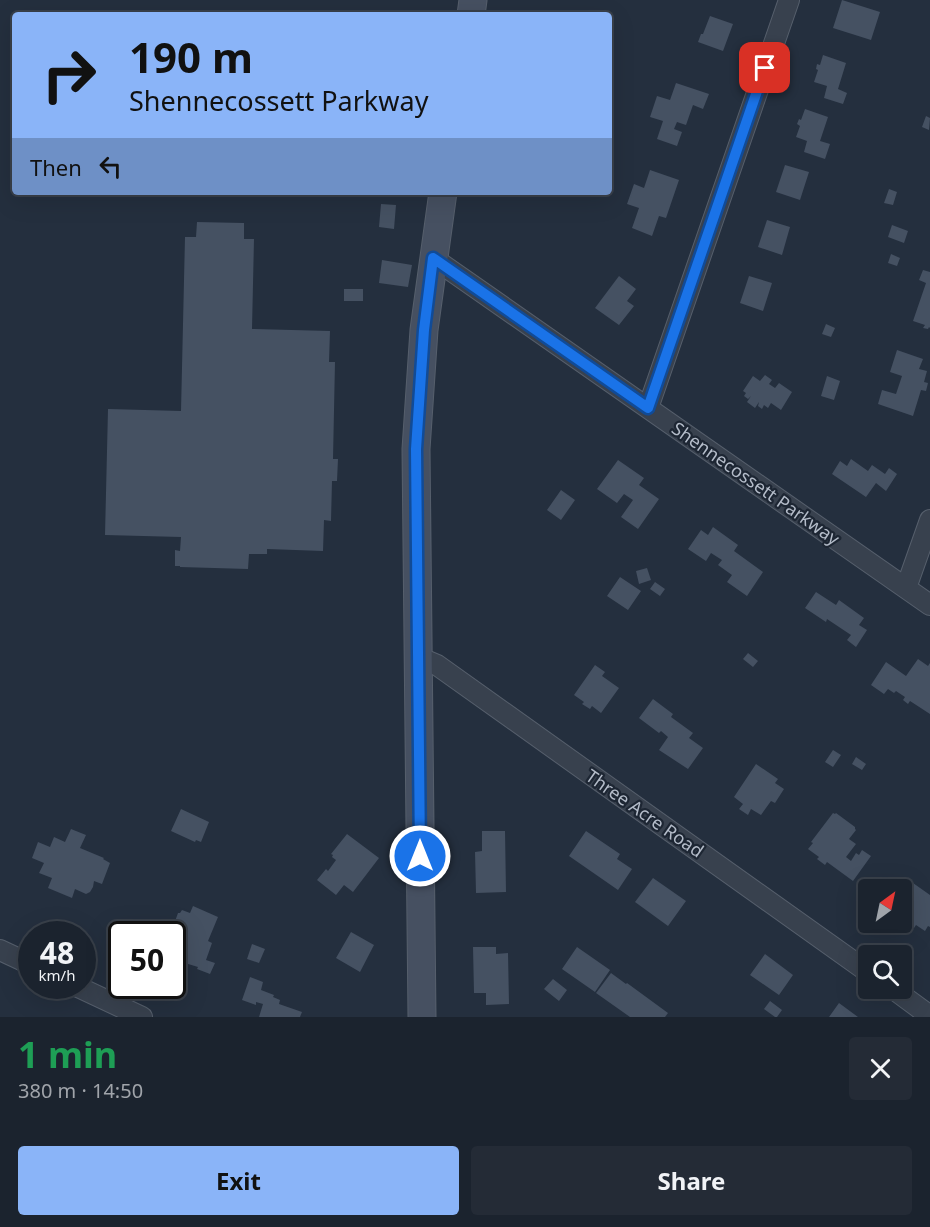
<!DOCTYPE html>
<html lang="en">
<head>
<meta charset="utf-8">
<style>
  :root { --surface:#1b232e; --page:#242b36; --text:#f1f3f6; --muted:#a0a4aa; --line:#39404a; --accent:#8ab4f8 }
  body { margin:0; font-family:"Noto Sans",sans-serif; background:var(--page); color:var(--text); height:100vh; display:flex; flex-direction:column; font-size:22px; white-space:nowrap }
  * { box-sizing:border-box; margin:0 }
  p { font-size:20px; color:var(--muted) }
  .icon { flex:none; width:33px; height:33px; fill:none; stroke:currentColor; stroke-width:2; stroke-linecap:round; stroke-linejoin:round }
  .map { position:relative; height:1017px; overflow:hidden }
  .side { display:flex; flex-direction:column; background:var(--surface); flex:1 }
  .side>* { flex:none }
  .top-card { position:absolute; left:12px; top:12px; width:600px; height:183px; border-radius:6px; box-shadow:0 6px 24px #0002,0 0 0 2px var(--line); background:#8ab4f8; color:#111; overflow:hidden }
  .needle { width:39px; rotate:33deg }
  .controls { position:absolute; left:858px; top:879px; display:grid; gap:12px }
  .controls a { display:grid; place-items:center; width:54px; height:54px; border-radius:6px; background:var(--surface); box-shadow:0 6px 24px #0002,0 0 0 2px var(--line); font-size:30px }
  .speed { position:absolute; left:18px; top:921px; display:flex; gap:12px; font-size:30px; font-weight:700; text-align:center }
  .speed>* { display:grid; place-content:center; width:78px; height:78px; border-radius:50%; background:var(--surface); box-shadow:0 6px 24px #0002,0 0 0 2px var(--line); line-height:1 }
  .speed small { font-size:15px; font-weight:400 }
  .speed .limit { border:3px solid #111; border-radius:9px; background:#fff; color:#111 }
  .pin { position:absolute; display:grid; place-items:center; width:51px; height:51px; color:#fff; margin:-26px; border-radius:12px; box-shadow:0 3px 9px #0006 }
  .me { position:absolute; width:66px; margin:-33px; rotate:0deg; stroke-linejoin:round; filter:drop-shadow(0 0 4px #0008) }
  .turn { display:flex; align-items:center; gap:21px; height:126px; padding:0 18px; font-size:27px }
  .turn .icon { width:78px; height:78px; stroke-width:2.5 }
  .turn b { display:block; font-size:42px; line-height:51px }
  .then { display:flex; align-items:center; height:57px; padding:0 18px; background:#0003; gap:12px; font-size:22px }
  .round { display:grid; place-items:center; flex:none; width:63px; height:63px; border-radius:6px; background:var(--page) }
  .overview { display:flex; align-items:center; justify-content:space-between; height:102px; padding:0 18px }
  h1 { font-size:36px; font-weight:700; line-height:45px; color:#1e9e55 }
  .primary-button { display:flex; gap:12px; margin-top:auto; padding:12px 18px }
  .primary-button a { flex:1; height:69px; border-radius:6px; background:var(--accent); color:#111; font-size:24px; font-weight:700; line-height:69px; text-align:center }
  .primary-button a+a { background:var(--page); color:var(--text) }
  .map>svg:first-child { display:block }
  .building { fill:#455162 }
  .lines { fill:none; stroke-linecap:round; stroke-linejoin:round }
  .minor-casing { stroke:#565f6c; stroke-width:22 }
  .secondary-casing { stroke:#565f6c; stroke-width:29 }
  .minor { stroke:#38414e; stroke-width:20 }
  .secondary { stroke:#465061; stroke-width:27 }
  .route-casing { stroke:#114b97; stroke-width:15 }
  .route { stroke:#1a73e8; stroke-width:10 }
  .labels { text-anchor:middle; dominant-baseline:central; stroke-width:4.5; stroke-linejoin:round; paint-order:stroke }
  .street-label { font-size:18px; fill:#b4bcc9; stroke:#1d2633 }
</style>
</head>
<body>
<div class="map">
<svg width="930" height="1017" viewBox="0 0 930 1017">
  <rect width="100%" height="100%" fill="#242f3e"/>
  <path class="building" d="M 842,0 L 880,12 L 871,40 L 833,28 Z
    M 710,16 L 733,24 L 723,51 L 698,42 L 701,34 L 703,34 Z
    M 823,55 L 846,63 L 838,89 L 847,93 L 843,104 L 824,98 L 827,86 L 814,82 L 818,70 L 816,69 L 817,64 L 820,65 Z
    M 676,83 L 709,94 L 703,109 L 693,105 L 686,125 L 677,122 L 674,129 L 682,132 L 677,146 L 657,139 L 663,121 L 650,117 L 657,96 L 670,100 Z
    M 805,109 L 828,117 L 820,141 L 830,144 L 825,159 L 804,152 L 807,141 L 796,137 L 800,126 L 797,124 L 799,119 L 801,120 Z
    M 926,116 L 930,118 L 929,130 L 922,127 Z
    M 785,165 L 809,172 L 800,200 L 776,192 Z
    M 650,170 L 679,180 L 666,218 L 659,216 L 652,236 L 632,228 L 639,208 L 627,204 L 634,184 L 644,188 Z
    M 889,189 L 897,192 L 893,205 L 884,203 Z
    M 381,204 L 396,205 L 394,229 L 379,227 Z
    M 767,220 L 790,227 L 782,255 L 758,247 Z
    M 197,222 L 244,223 L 244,239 L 254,239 L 252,329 L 330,331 L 329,362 L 335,362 L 333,459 L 338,459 L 337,481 L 332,481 L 331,521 L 324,520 L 323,551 L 267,549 L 267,554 L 249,554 L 248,569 L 180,567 L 180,566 L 175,566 L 175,550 L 180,551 L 181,537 L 105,535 L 108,409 L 181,411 L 185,237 L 196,237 Z
    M 892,225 L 908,231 L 904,243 L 888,237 Z
    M 891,254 L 900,258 L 897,266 L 888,263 Z
    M 382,260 L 412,265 L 408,287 L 379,283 Z
    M 923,270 L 930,272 L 930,328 L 929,327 L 928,329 L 923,328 L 925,325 L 913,321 L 926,283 L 919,280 Z
    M 619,276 L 636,289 L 627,301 L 634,306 L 619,325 L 595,308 Z
    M 749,276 L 772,283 L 763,311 L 740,303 Z
    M 344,289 L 363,289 L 363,301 L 344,301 Z
    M 826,324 L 835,328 L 831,337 L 822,334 Z
    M 897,350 L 923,359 L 919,369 L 927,371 L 924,382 L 928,383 L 926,391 L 921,390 L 913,416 L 878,404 L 882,390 L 896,394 L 902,376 L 890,372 Z
    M 765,375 L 772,380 L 769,384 L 775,388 L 779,383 L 792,392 L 781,410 L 771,403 L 768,408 L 764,405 L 762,409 L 758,406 L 759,402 L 755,408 L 747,402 L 751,396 L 748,399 L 744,396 L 746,393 L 743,391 L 753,376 L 760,381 Z
    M 827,376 L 840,381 L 834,400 L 821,396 Z
    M 851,459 L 868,471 L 872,465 L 885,474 L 889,468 L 897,474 L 886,491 L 876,483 L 866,497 L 832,474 L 840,461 L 847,466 Z
    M 618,460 L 644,478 L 639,485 L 659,499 L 638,529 L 621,517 L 633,500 L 624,494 L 617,503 L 597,489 Z
    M 561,490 L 575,500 L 561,520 L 547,510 Z
    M 713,527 L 738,545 L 734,551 L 763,572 L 747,596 L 727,582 L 732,575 L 718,565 L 722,560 L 711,553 L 706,561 L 688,549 L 701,530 L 708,535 Z
    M 647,568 L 651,580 L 639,584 L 636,571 Z
    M 620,577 L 641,591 L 628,610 L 607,596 Z
    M 655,582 L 665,589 L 660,596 L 650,589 Z
    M 816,592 L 836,605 L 839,600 L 864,618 L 859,625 L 867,630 L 856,647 L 847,640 L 851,635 L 827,619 L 826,622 L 805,608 Z
    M 748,653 L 758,661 L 753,667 L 743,659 Z
    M 918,659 L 928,666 L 930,663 L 930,714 L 910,701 L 908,704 L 903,700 L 905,697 L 896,691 L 894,693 L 888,689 L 884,694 L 871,685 L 886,662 L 906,676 Z
    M 595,665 L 605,672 L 602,676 L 619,688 L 601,713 L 592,706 L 590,709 L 582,704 L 584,702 L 574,695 Z
    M 653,699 L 673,714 L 671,717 L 693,733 L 689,738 L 703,748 L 688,769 L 659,750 L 668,737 L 661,731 L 659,733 L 639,718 Z
    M 833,750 L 841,755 L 833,767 L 825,762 Z
    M 856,757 L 866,764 L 862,770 L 852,764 Z
    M 756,764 L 778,779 L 775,783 L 784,789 L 775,803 L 771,801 L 761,815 L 751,809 L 748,815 L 739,809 L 743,804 L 734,797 Z
    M 181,809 L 209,822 L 201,842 L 196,840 L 195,842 L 171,831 Z
    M 833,813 L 835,814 L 836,813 L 855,827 L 855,829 L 856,830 L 849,839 L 856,844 L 846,857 L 851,861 L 856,853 L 859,855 L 862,850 L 871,856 L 853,881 L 827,862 L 825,865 L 817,859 L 819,857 L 808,849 L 813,843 L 811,842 Z
    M 71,829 L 86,835 L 80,848 L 104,858 L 103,859 L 110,863 L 102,884 L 94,881 L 93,887 L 90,892 L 86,894 L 75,889 L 72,898 L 48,888 L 52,878 L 39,873 L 44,863 L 32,858 L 38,842 L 50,847 L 54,837 L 65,842 Z
    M 482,831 L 505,831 L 506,892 L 476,893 L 475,852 L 482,851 Z
    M 586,831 L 620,854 L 617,859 L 632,869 L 618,890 L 569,856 Z
    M 347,834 L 379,858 L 353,892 L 344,885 L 336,895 L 317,880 L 326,869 L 328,871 L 336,860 L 332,857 L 333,855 L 331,854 Z
    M 653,878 L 686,901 L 668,926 L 635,902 Z
    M 913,883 L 930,895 L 930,927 L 928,926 L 925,931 L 916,925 L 914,928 L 902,919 L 903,915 L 902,914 L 902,899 Z
    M 193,906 L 218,917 L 208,941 L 212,943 L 206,960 L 215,963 L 210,974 L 197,969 L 198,967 L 175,960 L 176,958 L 172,957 L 172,934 L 165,934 L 169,925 L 173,927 L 178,913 L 180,913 L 182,910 L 190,913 Z
    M 351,932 L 374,945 L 360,972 L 336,958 Z
    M 252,944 L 265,949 L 259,963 L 247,959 Z
    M 473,947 L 496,947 L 496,954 L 508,953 L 509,1004 L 486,1005 L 486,993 L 474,993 Z
    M 577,947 L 610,970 L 595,992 L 562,969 Z
    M 765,954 L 793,975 L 779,995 L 750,975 Z
    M 611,973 L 626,984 L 627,983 L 668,1013 L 665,1017 L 630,1017 L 596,993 Z
    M 250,977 L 263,982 L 261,990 L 274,995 L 273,997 L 280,1000 L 279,1004 L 302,1012 L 300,1017 L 259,1017 L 263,1004 L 256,1002 L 256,1005 L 242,1000 Z
    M 553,979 L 567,990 L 559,1001 L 544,989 Z
    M 770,1001 L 782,1010 L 777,1017 L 775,1017 L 764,1009 Z
    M 839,1003 L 858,1017 L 829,1017 Z"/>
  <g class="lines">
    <defs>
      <path id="minor" d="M 433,258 L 930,605
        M 648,408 L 789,0
        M 906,588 L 930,520
        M 418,657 L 437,665 L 868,972
        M 0,950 L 32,965
        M 76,986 L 142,1017
        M 892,988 L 930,1016"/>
      <path id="secondary" d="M 471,15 L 473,0
        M 422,1017 L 416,449 L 424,330 L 443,192"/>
    </defs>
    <use href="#minor" class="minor-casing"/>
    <use href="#secondary" class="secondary-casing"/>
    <use href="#minor" class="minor"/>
    <use href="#secondary" class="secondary"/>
  </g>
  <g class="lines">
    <defs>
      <path id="route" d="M 420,856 L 416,449 L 424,330 L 433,258 L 648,408 L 765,68"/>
    </defs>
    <use href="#route" class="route-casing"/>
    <use href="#route" class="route"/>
  </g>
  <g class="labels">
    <g class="street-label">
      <text transform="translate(756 483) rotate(35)">Shennecossett Parkway</text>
      <text transform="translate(645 813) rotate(35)">Three Acre Road</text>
    </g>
  </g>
</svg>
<div class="controls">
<a><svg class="needle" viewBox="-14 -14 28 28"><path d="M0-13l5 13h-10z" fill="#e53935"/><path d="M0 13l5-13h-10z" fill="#a0a4aa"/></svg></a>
<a><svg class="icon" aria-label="search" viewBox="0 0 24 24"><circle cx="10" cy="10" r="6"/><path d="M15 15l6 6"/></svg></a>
</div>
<div class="speed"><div>48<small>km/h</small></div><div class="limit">50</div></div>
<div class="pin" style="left:765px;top:68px;background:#d93025"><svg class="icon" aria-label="arrive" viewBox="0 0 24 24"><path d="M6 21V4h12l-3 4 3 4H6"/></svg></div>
<svg class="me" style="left:420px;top:856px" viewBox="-20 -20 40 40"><circle r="17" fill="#1a73e8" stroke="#fff" stroke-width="3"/><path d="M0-11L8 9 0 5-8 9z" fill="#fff"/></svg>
<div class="top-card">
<div class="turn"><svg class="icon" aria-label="right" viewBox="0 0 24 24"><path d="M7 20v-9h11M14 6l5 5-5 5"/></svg><div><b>190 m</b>Shennecossett Parkway</div></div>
<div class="then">Then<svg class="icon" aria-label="left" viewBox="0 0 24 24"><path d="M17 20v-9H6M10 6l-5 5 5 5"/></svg></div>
</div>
</div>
<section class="side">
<div class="overview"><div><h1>1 min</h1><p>380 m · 14:50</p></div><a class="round"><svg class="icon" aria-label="close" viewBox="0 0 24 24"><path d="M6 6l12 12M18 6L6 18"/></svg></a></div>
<div class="primary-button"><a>Exit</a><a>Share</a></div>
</section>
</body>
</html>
